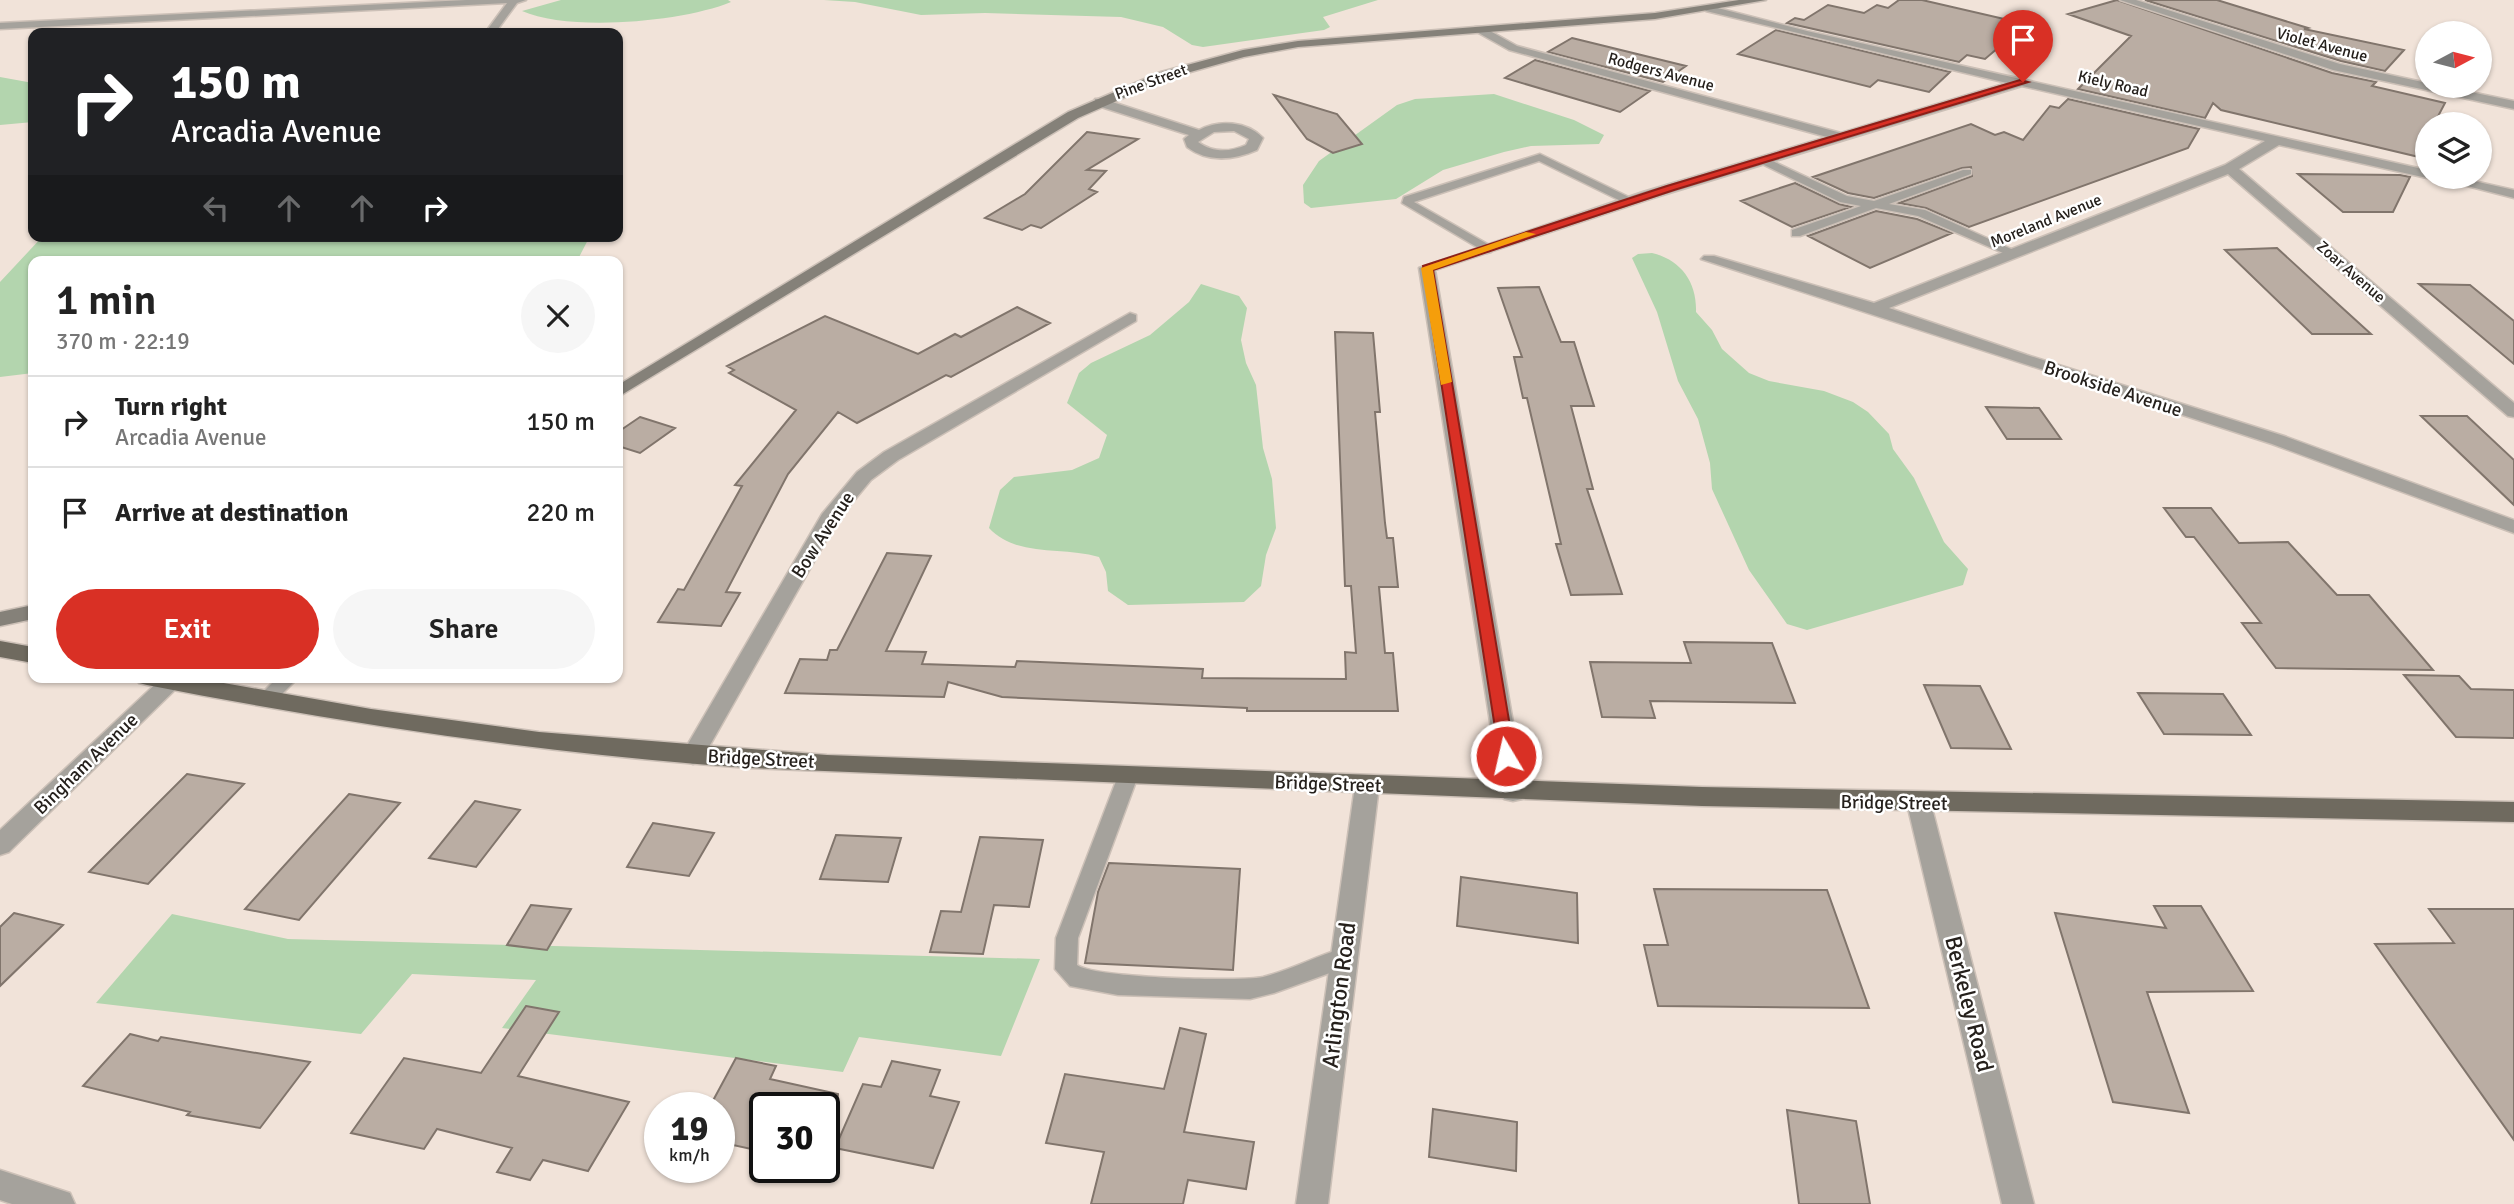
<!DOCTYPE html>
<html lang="en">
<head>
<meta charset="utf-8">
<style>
  :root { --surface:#fff; --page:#f6f6f6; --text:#222; --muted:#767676; --line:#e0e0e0; --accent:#d93025 }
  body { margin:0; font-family:Signika,sans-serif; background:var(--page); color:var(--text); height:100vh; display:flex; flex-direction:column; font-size:26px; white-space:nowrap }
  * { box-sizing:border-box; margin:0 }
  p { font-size:23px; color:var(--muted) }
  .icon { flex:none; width:38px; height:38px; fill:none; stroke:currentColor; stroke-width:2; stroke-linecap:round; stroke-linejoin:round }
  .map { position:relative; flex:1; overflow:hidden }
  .side { position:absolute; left:28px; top:256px; width:595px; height:427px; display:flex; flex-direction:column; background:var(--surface); border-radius:14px; box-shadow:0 2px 5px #0004 }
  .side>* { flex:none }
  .guide { position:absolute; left:28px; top:28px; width:595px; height:214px; border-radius:14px; box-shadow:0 2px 5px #0004; background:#202124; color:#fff; overflow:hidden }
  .needle { width:46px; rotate:83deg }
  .fabs { position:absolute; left:2415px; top:21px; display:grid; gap:14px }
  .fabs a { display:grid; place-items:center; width:77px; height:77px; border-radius:50%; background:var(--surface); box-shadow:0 2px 5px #0004; font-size:35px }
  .speed { position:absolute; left:644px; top:1092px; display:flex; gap:14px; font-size:35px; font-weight:700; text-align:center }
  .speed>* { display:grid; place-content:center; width:91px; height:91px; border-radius:50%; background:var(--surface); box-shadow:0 2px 5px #0004; line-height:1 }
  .speed small { font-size:18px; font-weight:400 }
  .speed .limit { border:4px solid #111; border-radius:10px; background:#fff; color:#111 }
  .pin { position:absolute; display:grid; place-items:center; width:60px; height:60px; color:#fff; margin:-72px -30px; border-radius:50% 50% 50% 0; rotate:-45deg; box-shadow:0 0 7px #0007 }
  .pin .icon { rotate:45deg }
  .me { position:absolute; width:77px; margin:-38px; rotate:351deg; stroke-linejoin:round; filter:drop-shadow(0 0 5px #0008) }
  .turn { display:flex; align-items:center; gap:24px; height:147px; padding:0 28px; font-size:32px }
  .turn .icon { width:91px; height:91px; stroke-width:2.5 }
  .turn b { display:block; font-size:49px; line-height:60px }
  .lanes { display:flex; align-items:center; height:66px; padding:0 28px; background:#0003; justify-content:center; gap:35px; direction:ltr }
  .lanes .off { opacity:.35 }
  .round { display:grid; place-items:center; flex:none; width:74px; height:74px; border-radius:37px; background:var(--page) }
  .summary { display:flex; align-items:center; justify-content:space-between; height:119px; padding:0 28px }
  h1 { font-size:42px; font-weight:600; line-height:52px }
  .action { display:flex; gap:14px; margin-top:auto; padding:14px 28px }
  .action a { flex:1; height:80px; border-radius:42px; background:var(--accent); color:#fff; font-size:28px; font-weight:600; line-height:80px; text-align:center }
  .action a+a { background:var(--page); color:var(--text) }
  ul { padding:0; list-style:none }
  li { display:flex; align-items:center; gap:21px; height:91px; padding:0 28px; border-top:2px solid var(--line) }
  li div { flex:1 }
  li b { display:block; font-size:26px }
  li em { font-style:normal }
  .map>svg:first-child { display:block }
  .green { fill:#b3d5ae }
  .building { fill:#baada3; stroke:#81756c; stroke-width:2 }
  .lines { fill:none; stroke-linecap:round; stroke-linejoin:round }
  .lane-casing { stroke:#ccc0b7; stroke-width:3 }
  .street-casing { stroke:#ccc0b7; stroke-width:3 }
  .secondary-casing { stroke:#ccc0b7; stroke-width:3 }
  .primary-casing { stroke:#ccc0b7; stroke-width:3 }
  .lane { fill:#a5a29c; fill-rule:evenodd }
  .street { fill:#a5a29c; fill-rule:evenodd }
  .secondary { fill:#858179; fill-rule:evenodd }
  .primary { fill:#6f6a5f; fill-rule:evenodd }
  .route { fill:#d93025; stroke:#8d1f18; stroke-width:2 }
  .slow { fill:#f59e0b }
  .labels { text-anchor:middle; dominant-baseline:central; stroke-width:5; stroke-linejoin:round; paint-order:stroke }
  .far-street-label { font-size:16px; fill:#25201c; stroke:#fff }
  .street-label { font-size:19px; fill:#25201c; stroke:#fff }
  .near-street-label { font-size:23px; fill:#25201c; stroke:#fff }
</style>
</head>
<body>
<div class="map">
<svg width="2514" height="1204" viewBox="0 0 2514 1204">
  <rect width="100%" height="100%" fill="#f1e3d9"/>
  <path class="green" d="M 561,0 L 728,0 L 731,2 C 683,22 569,32 522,11 Z
    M 824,0 L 1378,0 L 1323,17 L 1330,27 L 1324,30 L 1203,47 L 1192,45 L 1163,27 L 1121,17 L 985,13 L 921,15 L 855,2 Z
    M 0,77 L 33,83 L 33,122 L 0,125 Z
    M 1494,94 L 1574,120 L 1604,135 L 1599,144 L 1531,146 L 1504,152 L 1443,170 L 1396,199 L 1311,208 L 1304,203 L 1303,185 L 1319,161 L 1397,105 L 1415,99 Z
    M 43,236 L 590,236 L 577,261 L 33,261 L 33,373 L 0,377 L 0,282 Z
    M 1652,253 C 1681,260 1697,282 1696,312 L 1712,330 L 1722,349 L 1749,373 L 1769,381 L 1824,391 L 1853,402 L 1868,412 L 1889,434 L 1893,449 L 1914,478 L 1944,542 L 1968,569 L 1963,585 L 1807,630 L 1787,624 L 1749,570 L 1712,489 L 1710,463 L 1698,419 L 1678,381 L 1657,312 L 1632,258 L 1638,254 Z
    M 1201,284 L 1239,296 L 1247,308 L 1241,340 L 1246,363 L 1256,385 L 1263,448 L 1272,479 L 1276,528 L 1266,555 L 1261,586 L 1244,602 L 1128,605 L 1108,591 L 1106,572 L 1099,557 C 1062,546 1017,558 989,528 L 1000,490 L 1014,477 L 1072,470 L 1099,458 L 1107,435 L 1067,403 L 1079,373 L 1091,363 L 1150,335 L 1189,302 Z
    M 172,914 L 288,939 L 1040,959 L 1001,1056 L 859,1037 L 843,1072 L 502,1028 L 536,980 L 412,974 L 361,1034 L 96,1003 Z"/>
  <path class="building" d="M 1899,0 L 1922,0 L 2026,24 L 1985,59 L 1967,55 L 1959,62 L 1787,23 L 1795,18 L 1804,20 L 1828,5 L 1864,13 L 1877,5 L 1888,8 Z
    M 2117,0 L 2332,73 L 2376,82 L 2372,86 L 2445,103 L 2434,124 L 2427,124 L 2427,140 L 2419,157 L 2221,110 L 2213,103 L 2205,118 L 2078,89 L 2131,36 L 2068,14 Z
    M 2145,0 L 2217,0 L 2308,28 L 2304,29 L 2404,50 L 2385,71 L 2341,61 Z
    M 1776,30 L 1950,72 L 1929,92 L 1878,80 L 1870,87 L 1738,54 Z
    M 1572,38 L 1686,66 L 1663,82 L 1548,52 Z
    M 1535,60 L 1650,91 L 1620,112 L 1505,78 Z
    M 1274,95 L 1337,114 L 1362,144 L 1333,153 L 1307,139 Z
    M 2068,99 L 2199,129 L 2188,148 L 1969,227 L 1926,208 L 1899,203 L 1972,176 L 1971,167 L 1962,168 L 1874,198 L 1848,193 L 1813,177 L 1971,124 L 1995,135 L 2004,132 L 2023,140 L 2050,106 L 2059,108 Z
    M 1087,132 L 1138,139 L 1087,170 L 1106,171 L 1089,189 L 1097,192 L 1041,228 L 1031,225 L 1022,230 L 985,218 L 1025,194 Z
    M 2298,174 L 2400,175 L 2410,177 L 2393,212 L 2343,212 Z
    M 1795,183 L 1839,204 L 1851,207 L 1792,227 L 1741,201 Z
    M 1876,211 L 1917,219 L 1952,233 L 1870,268 L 1808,236 Z
    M 2277,248 L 2338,304 L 2371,334 L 2312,334 L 2225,250 Z
    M 2419,284 L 2470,285 L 2514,321 L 2514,364 Z
    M 1539,287 L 1561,342 L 1574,342 L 1594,406 L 1571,406 L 1593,489 L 1587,489 L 1622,594 L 1571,595 L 1556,544 L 1561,544 L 1527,398 L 1523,398 L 1514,357 L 1522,357 L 1498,288 Z
    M 1017,307 L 1050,323 L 951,377 L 946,375 L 857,423 L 838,412 L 788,474 L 726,592 L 740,593 L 721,626 L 658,622 L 678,589 L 684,590 L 742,486 L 735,485 L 796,410 L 729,373 L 734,370 L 727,366 L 825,316 L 918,354 L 955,334 L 961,337 Z
    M 1335,332 L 1373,333 L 1380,412 L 1375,412 L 1385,523 L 1387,538 L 1393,538 L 1398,587 L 1379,587 L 1385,653 L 1393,653 L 1398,711 L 1247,711 L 1247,708 L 1002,697 L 948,682 L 944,697 L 785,693 L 800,659 L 827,660 L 830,650 L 837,650 L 887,553 L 931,556 L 886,651 L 926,652 L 922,664 L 1015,667 L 1017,661 L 1203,669 L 1202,678 L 1346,679 L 1345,652 L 1356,653 L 1351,586 L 1345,586 Z
    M 1986,407 L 2039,408 L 2061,439 L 2007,439 Z
    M 2421,416 L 2467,416 L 2514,460 L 2514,505 Z
    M 640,417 L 675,428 L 640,453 L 618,446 L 618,432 Z
    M 2164,508 L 2211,508 L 2239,543 L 2288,542 L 2337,595 L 2369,595 L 2433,670 L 2276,668 L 2242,623 L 2261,623 L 2194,537 L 2186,537 Z
    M 1684,642 L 1772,643 L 1795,703 L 1650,701 L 1655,718 L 1602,717 L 1590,662 L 1691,663 Z
    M 2404,675 L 2459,676 L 2471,689 L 2514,690 L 2514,738 L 2456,737 Z
    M 1924,685 L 1980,686 L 2011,749 L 1951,748 Z
    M 2138,693 L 2223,694 L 2251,735 L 2164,734 Z
    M 187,774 L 244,784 L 148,884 L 89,872 Z
    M 349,794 L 400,803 L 299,920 L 245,909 Z
    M 475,801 L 520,810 L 476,867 L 429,858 Z
    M 653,823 L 714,833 L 689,876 L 627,867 Z
    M 836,835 L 901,838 L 888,882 L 820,879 Z
    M 980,837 L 1043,840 L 1029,907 L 994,905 L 983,954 L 930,952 L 941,911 L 961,912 Z
    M 1109,863 L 1240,869 L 1233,970 L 1085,963 L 1098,892 Z
    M 1461,877 L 1577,893 L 1578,943 L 1457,926 Z
    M 1654,889 L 1827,890 L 1869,1008 L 1658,1006 L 1644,945 L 1668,945 Z
    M 531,905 L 571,909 L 547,950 L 507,945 Z
    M 2154,906 L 2201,906 L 2253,991 L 2147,992 L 2189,1113 L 2113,1102 L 2055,913 L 2166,928 Z
    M 2429,909 L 2514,909 L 2514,1140 L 2375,944 L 2454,943 Z
    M 14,913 L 63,925 L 0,986 L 0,927 Z
    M 526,1006 L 559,1012 L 518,1076 L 629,1102 L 588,1171 L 543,1160 L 530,1180 L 497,1172 L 512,1148 L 437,1129 L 424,1149 L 351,1133 L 404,1058 L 481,1073 Z
    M 1180,1028 L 1206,1034 L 1184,1132 L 1254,1142 L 1246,1189 L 1188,1180 L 1183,1204 L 1091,1204 L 1104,1152 L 1046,1143 L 1065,1074 L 1164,1089 Z
    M 130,1034 L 158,1041 L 161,1037 L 310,1062 L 260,1128 L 187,1115 L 190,1112 L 83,1086 Z
    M 736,1058 L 776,1066 L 770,1079 L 838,1094 L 837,1108 L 765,1108 L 765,1152 L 719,1142 L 719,1108 L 709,1108 Z
    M 892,1061 L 940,1070 L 930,1096 L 959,1102 L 933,1168 L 835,1148 L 863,1084 L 881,1087 Z
    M 1433,1109 L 1517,1122 L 1516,1171 L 1429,1157 Z
    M 1787,1110 L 1856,1121 L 1870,1204 L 1799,1204 Z"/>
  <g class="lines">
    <defs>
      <path id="lane" d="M 466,0 L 526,0 L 517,3 L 495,33 L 485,33 L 507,3 L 0,29 L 0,23 Z
        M 1540,154 L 1637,201 L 1627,204 L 1539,161 L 1414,202 L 1491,246 L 1491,252 L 1487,253 L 1402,203 L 1404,197 Z
        M 1758,158 L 1766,158 L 1847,196 L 1874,201 L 1963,170 L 1971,170 L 1971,174 L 1889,204 L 1925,210 L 2020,253 L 2010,256 L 1918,216 L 1876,208 L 1800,236 L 1792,236 L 1792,230 L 1861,206 L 1840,202 L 1758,162 Z
        M 278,677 L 299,677 L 272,704 L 258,704 L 256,699 Z
        M 1128,768 L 1135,771 L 1138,776 L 1078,938 L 1077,965 C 1094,978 1239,982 1263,977 C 1291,970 1316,956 1344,948 L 1352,951 L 1355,958 L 1352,965 L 1274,993 L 1250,999 L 1118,995 L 1070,986 L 1055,969 L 1056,938 L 1118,776 L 1121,771 Z"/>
      <path id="street" d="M 2120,0 L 2136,0 L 2340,64 L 2427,83 L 2427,86 L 2442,86 L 2514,101 L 2514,109 L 2333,70 Z
        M 1710,6 L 1807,31 L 2427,170 L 2427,177 L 2432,177 L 2427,178 L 2279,145 L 2239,169 L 2514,403 L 2514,417 L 2508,416 L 2228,174 L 1889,308 L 2027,355 L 2284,436 L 2514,520 L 2514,533 L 2272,444 L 1701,259 L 1704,256 L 1714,256 L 1874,303 L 2225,165 L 2265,141 L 2022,86 L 1653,198 L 1435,270 L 1525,792 L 1522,799 L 1513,801 L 1504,799 L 1501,792 L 1419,268 L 1643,192 L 1827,137 L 1509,50 L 1475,31 L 1475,27 L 1483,27 L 1517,46 L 1841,133 L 2007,83 L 1706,11 L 1704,9 Z
        M 1095,99 L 1103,99 L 1199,130 C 1219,119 1247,121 1263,138 L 1257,150 C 1234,160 1208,163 1187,147 L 1184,139 L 1189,135 L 1095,105 ZM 1234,131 L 1249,139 L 1246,145 C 1230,152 1213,153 1198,142 L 1214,132 Z
        M 2432,177 L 2456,177 L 2514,190 L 2514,198 Z
        M 1130,313 L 1136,315 L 1136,321 L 898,460 L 871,480 L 837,521 L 701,761 L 693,764 L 685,761 L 681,755 L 685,749 L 822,514 L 857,472 L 884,452 Z
        M 163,677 L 180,677 L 183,682 L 9,852 L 0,855 L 0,830 Z
        M 1367,777 L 1376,779 L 1379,786 L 1328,1204 L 1296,1204 L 1355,786 L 1358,779 Z
        M 1919,795 L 1928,797 L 1931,804 L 2034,1204 L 2002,1204 L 1907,804 L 1910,797 Z
        M 0,1170 L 70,1193 L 75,1204 L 12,1204 L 0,1200 Z"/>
      <path id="secondary" d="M 1739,0 L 1766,0 L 1655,19 L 1298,47 L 1244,57 L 1169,78 L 1078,118 L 618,397 L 618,385 L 1068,112 L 1161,72 L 1243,50 L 1298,41 L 1655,13 Z
        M 33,605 L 33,619 L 0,626 L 0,612 Z"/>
      <path id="primary" d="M 0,641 L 33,647 L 33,663 L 0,657 Z
        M 136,677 L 190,677 L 371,709 L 539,732 L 827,755 L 1702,787 L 2514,802 L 2514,822 L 1702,806 L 750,768 C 546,754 347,724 147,685 L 139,683 Z"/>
    </defs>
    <use href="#lane" class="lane-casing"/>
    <use href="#street" class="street-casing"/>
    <use href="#secondary" class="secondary-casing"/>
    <use href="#primary" class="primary-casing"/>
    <use href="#lane" class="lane"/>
    <use href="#street" class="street"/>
    <use href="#secondary" class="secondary"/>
    <use href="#primary" class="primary"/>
  </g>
  <path class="route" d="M 2020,80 L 2028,82 L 1674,190 L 1433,270 L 1515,756 L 1506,762 L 1500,760 L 1423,266 L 1667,186 Z"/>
  <path class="slow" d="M 1526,232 L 1536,234 L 1433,270 L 1452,382 L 1441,385 L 1421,268 Z"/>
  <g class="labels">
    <g class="far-street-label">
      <text transform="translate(2322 45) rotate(15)">Violet Avenue</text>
      <text transform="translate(1661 72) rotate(15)">Rodgers Avenue</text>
      <text transform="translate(1151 82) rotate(-20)">Pine Street</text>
      <text transform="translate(2113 84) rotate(13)">Kiely Road</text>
      <text transform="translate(2046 221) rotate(-22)">Moreland Avenue</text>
      <text transform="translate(2351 272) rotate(41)">Zoar Avenue</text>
    </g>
    <g class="street-label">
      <text transform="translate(2113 389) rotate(18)">Brookside Avenue</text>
      <text transform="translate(823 535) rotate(-57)">Bow Avenue</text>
      <text transform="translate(761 759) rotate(3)">Bridge Street</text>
      <text transform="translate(86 764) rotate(-44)">Bingham Avenue</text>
      <text transform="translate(1328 784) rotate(2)">Bridge Street</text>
      <text transform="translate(1894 803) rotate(1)">Bridge Street</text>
    </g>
    <g class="near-street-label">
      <text transform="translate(1339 995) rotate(-83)">Arlington Road</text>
      <text transform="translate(1969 1004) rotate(76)">Berkeley Road</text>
    </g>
  </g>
</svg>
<div class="fabs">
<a><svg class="needle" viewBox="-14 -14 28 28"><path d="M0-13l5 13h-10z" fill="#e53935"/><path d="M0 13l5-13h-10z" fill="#767676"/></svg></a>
<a><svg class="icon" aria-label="layers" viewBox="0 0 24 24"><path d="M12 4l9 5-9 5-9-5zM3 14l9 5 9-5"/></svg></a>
</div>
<div class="speed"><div>19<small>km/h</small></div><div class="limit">30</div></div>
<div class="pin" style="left:2023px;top:82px;background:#d93025"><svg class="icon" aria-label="arrive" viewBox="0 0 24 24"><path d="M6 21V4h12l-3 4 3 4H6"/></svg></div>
<svg class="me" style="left:1506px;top:756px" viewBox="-20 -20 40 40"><circle r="17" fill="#d93025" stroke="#fff" stroke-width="3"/><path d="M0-11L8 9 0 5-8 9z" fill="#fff"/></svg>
<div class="guide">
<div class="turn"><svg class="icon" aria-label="right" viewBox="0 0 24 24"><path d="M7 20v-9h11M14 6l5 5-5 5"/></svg><div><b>150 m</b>Arcadia Avenue</div></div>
<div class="lanes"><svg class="icon off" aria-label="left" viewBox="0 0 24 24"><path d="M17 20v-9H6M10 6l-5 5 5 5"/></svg><svg class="icon off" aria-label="ahead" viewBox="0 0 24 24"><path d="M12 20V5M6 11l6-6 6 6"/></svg><svg class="icon off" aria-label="ahead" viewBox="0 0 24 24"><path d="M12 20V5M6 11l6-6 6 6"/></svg><svg class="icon" aria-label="right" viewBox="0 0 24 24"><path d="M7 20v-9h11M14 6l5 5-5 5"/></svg></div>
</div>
<section class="side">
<div class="summary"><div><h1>1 min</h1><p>370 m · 22:19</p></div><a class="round"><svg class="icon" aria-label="close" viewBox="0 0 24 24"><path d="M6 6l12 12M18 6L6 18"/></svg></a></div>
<ul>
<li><svg class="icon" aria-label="right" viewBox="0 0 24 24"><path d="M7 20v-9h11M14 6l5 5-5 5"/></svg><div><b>Turn right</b><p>Arcadia Avenue</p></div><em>150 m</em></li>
<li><svg class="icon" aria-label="arrive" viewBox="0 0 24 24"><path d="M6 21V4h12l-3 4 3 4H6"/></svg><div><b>Arrive at destination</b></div><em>220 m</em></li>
</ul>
<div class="action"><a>Exit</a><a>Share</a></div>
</section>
</div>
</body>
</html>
